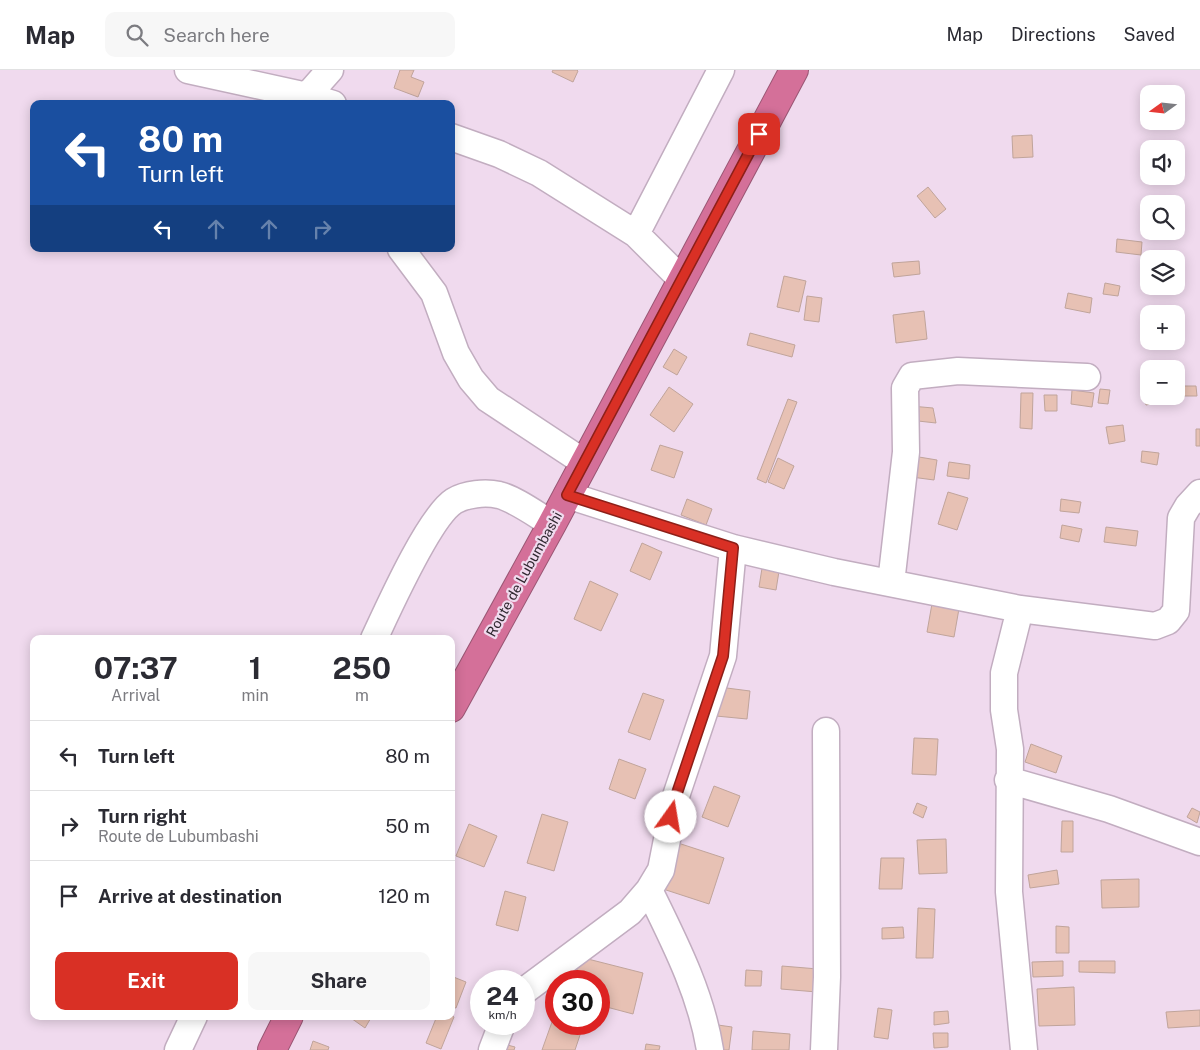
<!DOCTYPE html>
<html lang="en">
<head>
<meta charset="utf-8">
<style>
  :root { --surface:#fff; --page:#f7f7f7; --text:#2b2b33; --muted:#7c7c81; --line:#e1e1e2; --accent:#d93025 }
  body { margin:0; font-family:"Public Sans",sans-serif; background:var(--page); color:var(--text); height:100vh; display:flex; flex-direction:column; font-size:19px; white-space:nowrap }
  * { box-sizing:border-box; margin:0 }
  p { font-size:16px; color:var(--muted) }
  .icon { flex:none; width:28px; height:28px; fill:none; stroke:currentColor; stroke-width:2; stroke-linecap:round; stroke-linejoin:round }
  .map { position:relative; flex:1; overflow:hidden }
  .side { position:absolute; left:30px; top:565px; width:425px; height:385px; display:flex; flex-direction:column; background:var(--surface); border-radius:10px; box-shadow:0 2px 12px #0003 }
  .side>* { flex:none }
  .hud { position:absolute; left:30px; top:30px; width:425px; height:152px; border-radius:10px; box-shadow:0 2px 12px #0003; background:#1a4fa0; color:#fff; overflow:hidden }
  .needle { width:32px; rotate:255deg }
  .fabs { position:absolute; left:1140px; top:15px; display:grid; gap:10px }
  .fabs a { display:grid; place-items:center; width:45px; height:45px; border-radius:10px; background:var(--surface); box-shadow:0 2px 12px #0003; font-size:25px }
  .speed { position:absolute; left:470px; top:900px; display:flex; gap:10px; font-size:25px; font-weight:700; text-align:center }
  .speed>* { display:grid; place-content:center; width:65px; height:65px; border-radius:50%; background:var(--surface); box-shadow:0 2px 12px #0003; line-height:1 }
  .speed small { font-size:12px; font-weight:400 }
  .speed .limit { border:8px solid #d22; background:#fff; color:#111 }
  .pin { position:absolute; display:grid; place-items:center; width:42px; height:42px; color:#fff; margin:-21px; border-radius:10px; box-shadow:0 2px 8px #0006 }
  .me { position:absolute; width:55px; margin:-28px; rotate:13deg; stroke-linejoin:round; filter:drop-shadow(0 0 4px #0008) }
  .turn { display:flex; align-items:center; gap:18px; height:105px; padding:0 25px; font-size:22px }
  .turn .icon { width:65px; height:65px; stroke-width:2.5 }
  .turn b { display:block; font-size:35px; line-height:42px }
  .lanes { display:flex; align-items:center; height:48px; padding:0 25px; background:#0003; justify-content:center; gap:25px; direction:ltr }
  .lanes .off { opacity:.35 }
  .eta { display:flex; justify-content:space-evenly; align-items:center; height:85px; text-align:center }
  .eta b { font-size:30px; font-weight:700; line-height:35px }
  .primary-button { display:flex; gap:10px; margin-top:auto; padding:10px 25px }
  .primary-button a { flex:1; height:58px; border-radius:10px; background:var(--accent); color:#fff; font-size:20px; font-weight:700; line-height:58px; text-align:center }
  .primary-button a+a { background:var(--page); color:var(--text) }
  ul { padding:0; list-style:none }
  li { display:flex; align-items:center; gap:15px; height:70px; padding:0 25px; border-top:1px solid var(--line) }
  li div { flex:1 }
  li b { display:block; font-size:19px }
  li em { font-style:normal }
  header { display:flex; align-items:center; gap:30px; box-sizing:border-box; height:70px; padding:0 25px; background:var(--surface); border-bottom:1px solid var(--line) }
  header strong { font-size:24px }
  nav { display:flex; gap:28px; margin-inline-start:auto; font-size:18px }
  .search { width:350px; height:45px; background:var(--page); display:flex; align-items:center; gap:12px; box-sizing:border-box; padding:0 18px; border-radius:10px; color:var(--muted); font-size:19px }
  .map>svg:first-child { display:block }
  .building { fill:#e7c1b4; stroke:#c0a49b }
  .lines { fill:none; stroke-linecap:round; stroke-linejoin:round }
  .street-casing { stroke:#c2adc0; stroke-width:29 }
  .highway-casing { stroke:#9a5674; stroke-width:30 }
  .street { stroke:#fff; stroke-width:26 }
  .highway { stroke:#d47099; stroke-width:28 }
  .route-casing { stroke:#8d1f18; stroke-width:12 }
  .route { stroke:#d93025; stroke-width:9 }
  .labels { text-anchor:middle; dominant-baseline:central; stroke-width:4.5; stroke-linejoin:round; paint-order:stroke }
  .street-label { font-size:14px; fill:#2f272f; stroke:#f0daee }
</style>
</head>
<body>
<header>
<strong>Map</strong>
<div class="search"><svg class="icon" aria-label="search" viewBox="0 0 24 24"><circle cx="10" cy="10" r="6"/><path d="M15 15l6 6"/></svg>Search here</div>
<nav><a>Map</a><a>Directions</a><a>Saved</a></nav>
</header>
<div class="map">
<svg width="1200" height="980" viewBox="0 0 1200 980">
  <rect width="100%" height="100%" fill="#f0daee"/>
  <path class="building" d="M 400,0 L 414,0 L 411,7 L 424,12 L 418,27 L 394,18 Z
    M 553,0 L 577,0 L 578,1 L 573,12 L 552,2 Z
    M 1032,65 L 1033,87 L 1013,88 L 1012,66 Z
    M 928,117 L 946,139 L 935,148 L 917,126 Z
    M 1117,169 L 1142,172 L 1141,185 L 1116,182 Z
    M 919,191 L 920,204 L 894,207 L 892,193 Z
    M 784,206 L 806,211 L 799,242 L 777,237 Z
    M 1105,213 L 1120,216 L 1118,226 L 1103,224 Z
    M 1068,223 L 1092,228 L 1090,243 L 1065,238 Z
    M 807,226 L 822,228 L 819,252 L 804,250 Z
    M 924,241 L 927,269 L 896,273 L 893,245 Z
    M 750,263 L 795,275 L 792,287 L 747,275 Z
    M 674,279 L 687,287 L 677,305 L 663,297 Z
    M 1177,316 L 1196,316 L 1197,326 L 1177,326 Z
    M 669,317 L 693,334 L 674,362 L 650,345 Z
    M 1100,319 L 1110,320 L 1108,334 L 1098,333 Z
    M 1072,320 L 1094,323 L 1092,337 L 1071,334 Z
    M 1149,322 L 1149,326 L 1170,326 L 1170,329 L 1146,335 L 1144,323 Z
    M 1021,323 L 1033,323 L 1032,359 L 1020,358 Z
    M 1044,325 L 1057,325 L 1057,341 L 1045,341 Z
    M 788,329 L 797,332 L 766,413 L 757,409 Z
    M 911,336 L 933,338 L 936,353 L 909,350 Z
    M 1123,355 L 1125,371 L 1109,374 L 1106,357 Z
    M 1196,359 L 1200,359 L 1200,376 L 1196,376 Z
    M 660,375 L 683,382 L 674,408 L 651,400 Z
    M 1142,381 L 1159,383 L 1157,395 L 1141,392 Z
    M 907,385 L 937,390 L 934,410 L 904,406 Z
    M 778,388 L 794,396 L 784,419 L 768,412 Z
    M 949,392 L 970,395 L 969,409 L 947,406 Z
    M 948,422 L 968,428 L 957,460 L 938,454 Z
    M 687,429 L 712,439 L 706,455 L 681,445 Z
    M 1061,429 L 1081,432 L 1079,443 L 1060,441 Z
    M 1062,455 L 1082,459 L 1079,472 L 1060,468 Z
    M 1106,457 L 1138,461 L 1136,476 L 1104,472 Z
    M 642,473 L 662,482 L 650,510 L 630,501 Z
    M 763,492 L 780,495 L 776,520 L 759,517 Z
    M 590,511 L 618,524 L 601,561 L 574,549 Z
    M 933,528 L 960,533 L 954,567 L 927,562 Z
    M 719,617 L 750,621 L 747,649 L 716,646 Z
    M 643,623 L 664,630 L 650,670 L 628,662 Z
    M 914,668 L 938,669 L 936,705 L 912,704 Z
    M 1031,674 L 1062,686 L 1056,703 L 1025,692 Z
    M 619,689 L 646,699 L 635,729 L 609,719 Z
    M 714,716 L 740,726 L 728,757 L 702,747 Z
    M 917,733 L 927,737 L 923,748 L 913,743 Z
    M 1192,738 L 1200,742 L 1197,753 L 1187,747 Z
    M 542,744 L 568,752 L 554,801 L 527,793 Z
    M 1062,751 L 1073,751 L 1073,782 L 1061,782 Z
    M 469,754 L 497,766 L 484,797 L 456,786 Z
    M 946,769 L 947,803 L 919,804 L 917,770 Z
    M 675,772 L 724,788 L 709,834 L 660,818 Z
    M 881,788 L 904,788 L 902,819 L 879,819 Z
    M 1057,800 L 1059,814 L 1030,818 L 1028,805 Z
    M 1139,809 L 1139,837 L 1102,838 L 1101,810 Z
    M 505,821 L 526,827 L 518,861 L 496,855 Z
    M 918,838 L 935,839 L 933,888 L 916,888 Z
    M 1056,856 L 1069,857 L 1069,883 L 1056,883 Z
    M 903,857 L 904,868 L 882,869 L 882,858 Z
    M 580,887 L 643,903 L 633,944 L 599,935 L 599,911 L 574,911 Z
    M 1063,891 L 1063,906 L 1033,907 L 1032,892 Z
    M 1079,891 L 1115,891 L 1115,903 L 1079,902 Z
    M 782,896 L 818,899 L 817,922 L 781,919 Z
    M 746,900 L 762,901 L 761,916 L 745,916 Z
    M 451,906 L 466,912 L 456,938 L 451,937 Z
    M 1074,917 L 1075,955 L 1039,956 L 1037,919 Z
    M 878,938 L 892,940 L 888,969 L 874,967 Z
    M 1200,940 L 1200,956 L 1168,958 L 1166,942 Z
    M 948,941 L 949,953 L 934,955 L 934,942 Z
    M 451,945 L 454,947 L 441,979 L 426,973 L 437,946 Z
    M 348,946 L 372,946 L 365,958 Z
    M 552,952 L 581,962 L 575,980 L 542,980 Z
    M 718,955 L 732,957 L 729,980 L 715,980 Z
    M 753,961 L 790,964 L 789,980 L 752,980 Z
    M 933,963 L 948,963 L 948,977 L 934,978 Z
    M 313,971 L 329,977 L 328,980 L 310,980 Z
    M 500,973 L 515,977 L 514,980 L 499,980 Z
    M 646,974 L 660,976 L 659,980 L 645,980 Z"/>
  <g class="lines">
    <defs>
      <path id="street" d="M 188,0 L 307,26 L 333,34
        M 307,26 L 330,0
        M 451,67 L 499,84 L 539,103 L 636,164 L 682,210
        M 636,164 L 721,0
        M 401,179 L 434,223 L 456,283 L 471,309 L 488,329 L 585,393
        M 567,425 L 733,478 L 834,502 L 1020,539 L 1155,556 L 1168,551 L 1176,541 L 1181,448 L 1188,436 L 1200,423
        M 891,513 L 906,382 L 905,318 L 912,306 L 958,301 L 1087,307
        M 1020,539 L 1004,603 L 1004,640 L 1010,679 L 1009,822 L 1024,980
        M 374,569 C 388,539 429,447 454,431 C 466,424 485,422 499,425 C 515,429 537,445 552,454
        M 1008,710 L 1109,739 L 1200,772
        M 649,820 C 674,871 701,923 710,980
        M 524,921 L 630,842 L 649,820 L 661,800 L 675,729 L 723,586 L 733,478
        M 178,980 L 194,946
        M 492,980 L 502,954
        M 824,980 L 827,907 L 826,661"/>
      <path id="highway" d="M 451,638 L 552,454 L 794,0
        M 272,980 L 289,946"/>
    </defs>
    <use href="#street" class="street-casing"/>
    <use href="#highway" class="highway-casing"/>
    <use href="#street" class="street"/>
    <use href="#highway" class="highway"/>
  </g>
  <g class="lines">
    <defs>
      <path id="route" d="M 671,747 L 675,729 L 723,586 L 733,478 L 567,425 L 759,64"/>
    </defs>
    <use href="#route" class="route-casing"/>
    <use href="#route" class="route"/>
  </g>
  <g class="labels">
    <g class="street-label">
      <text transform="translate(524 504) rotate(-61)">Route de Lubumbashi</text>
    </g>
  </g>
</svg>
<div class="fabs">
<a><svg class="needle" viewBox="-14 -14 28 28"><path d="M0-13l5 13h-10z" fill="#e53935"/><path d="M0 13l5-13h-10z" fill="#7c7c81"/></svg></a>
<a><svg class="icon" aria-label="sound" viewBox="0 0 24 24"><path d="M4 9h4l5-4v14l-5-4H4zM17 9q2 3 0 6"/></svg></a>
<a><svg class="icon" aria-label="search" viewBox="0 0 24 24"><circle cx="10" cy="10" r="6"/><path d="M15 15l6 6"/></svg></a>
<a><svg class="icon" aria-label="layers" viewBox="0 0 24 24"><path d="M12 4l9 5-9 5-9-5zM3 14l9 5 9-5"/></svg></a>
<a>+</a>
<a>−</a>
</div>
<div class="speed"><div>24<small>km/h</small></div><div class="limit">30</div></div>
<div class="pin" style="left:759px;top:64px;background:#d93025"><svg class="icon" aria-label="arrive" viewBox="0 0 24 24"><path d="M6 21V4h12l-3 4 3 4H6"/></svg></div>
<svg class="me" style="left:671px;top:747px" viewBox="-20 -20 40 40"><circle r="19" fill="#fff"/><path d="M0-13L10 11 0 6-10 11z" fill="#d93025"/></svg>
<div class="hud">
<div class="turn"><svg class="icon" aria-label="left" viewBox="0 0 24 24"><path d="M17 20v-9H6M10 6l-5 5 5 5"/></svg><div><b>80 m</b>Turn left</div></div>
<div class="lanes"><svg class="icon" aria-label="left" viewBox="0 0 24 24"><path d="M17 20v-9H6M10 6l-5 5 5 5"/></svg><svg class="icon off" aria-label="ahead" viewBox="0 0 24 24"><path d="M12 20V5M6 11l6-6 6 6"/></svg><svg class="icon off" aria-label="ahead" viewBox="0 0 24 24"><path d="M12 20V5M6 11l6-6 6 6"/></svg><svg class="icon off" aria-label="right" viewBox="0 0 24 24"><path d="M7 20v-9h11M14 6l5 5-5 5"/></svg></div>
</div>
<section class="side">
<div class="eta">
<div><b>07:37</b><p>Arrival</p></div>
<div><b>1</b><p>min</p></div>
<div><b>250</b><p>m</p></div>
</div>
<ul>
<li><svg class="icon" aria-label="left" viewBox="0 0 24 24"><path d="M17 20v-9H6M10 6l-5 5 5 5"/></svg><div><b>Turn left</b></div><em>80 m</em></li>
<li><svg class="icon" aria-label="right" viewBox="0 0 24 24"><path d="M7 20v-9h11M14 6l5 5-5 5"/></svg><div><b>Turn right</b><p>Route de Lubumbashi</p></div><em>50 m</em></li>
<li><svg class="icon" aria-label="arrive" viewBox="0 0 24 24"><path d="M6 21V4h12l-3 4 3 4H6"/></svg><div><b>Arrive at destination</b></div><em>120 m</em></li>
</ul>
<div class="primary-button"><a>Exit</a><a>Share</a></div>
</section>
</div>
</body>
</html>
